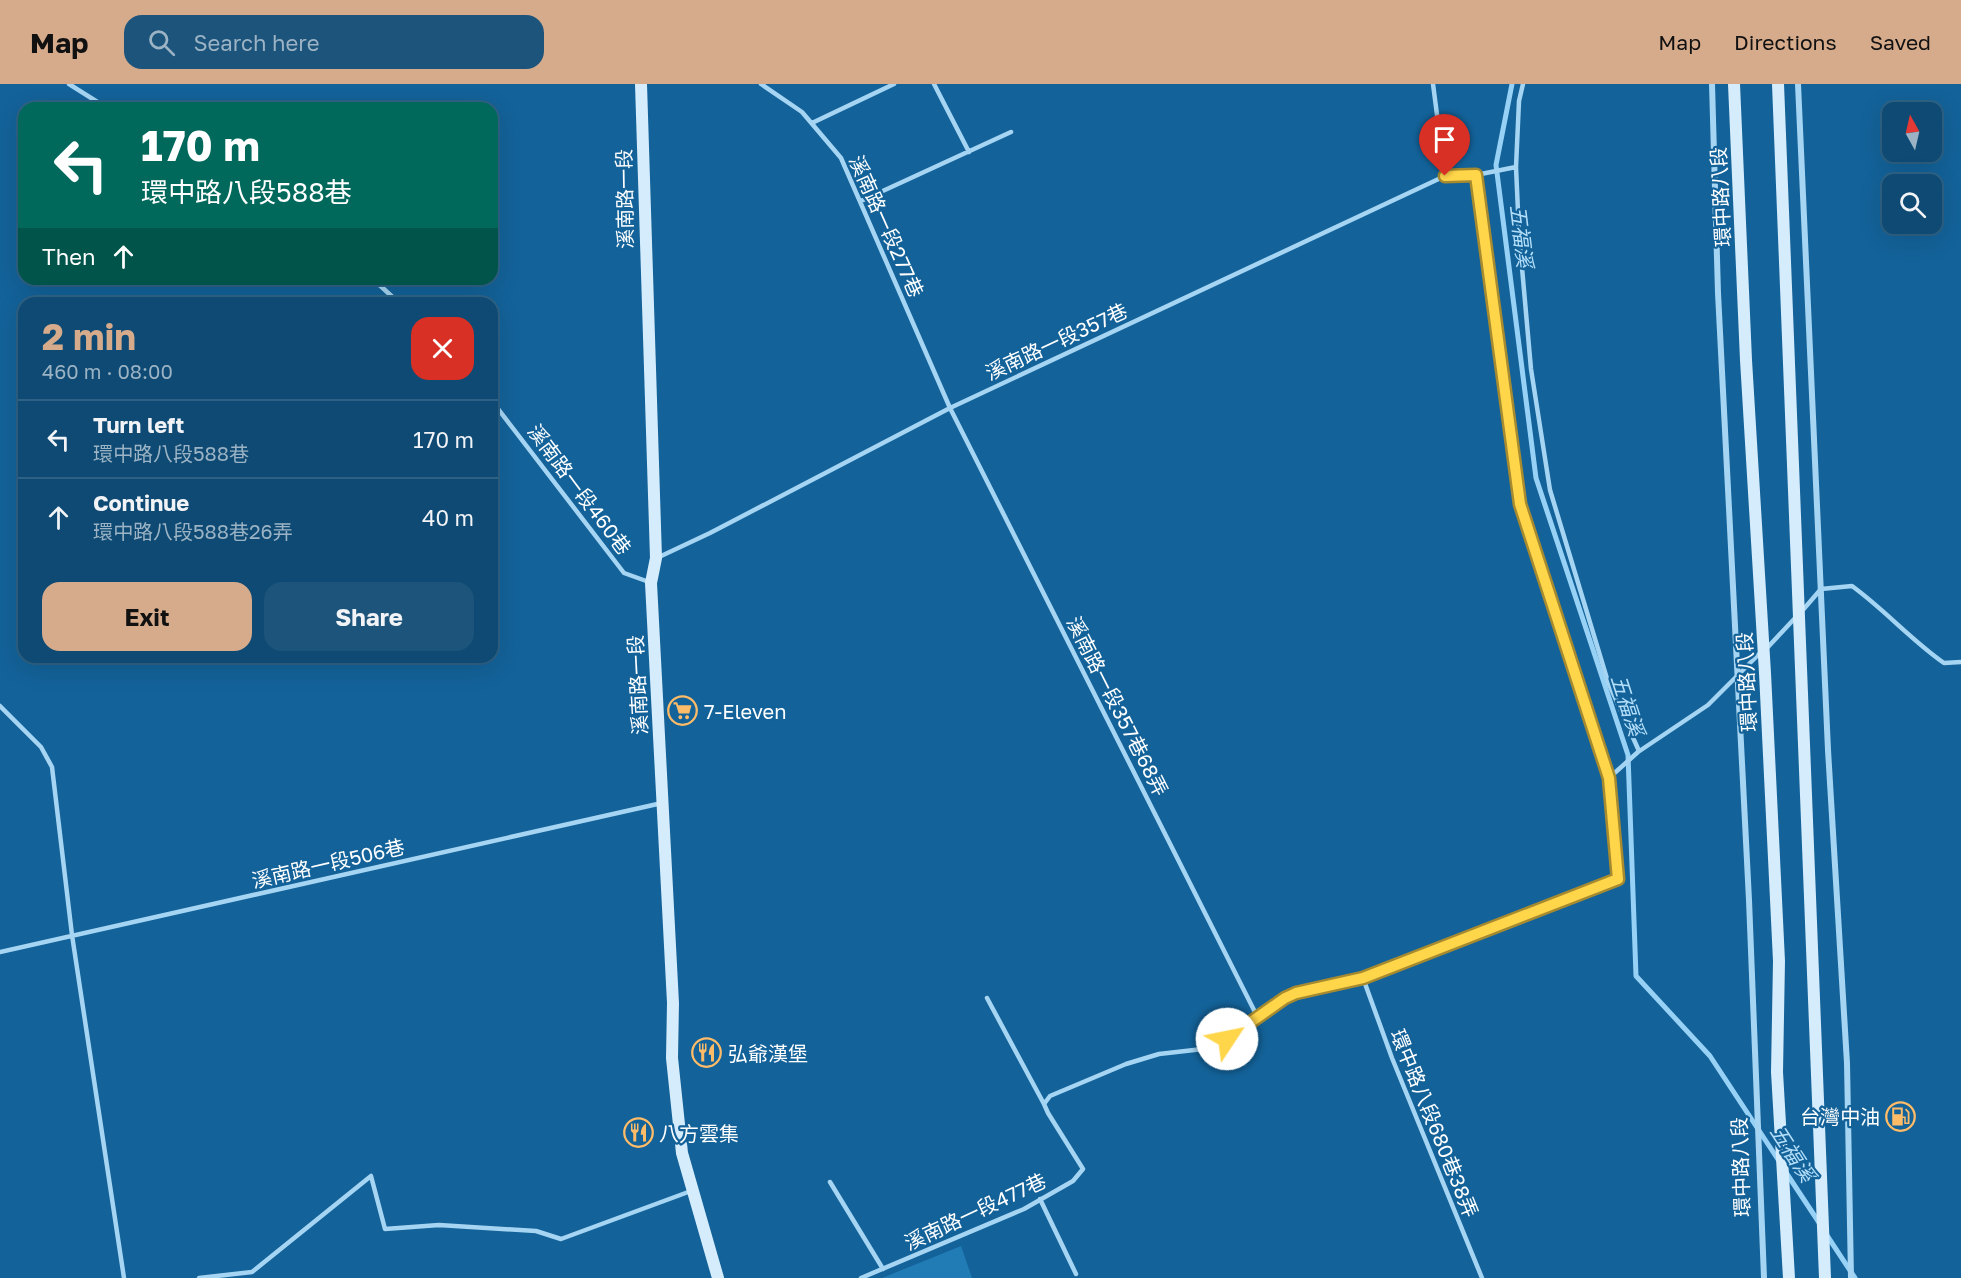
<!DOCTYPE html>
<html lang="en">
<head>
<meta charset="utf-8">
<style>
  :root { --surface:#0e4a73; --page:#1c547b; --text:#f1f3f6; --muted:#9bb3c4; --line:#2e6285; --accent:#d6ab8b }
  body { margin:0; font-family:"Golos Text","Noto Sans TC",sans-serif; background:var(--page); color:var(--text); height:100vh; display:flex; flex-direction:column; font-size:22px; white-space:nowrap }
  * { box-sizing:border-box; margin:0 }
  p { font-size:20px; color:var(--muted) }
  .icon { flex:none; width:33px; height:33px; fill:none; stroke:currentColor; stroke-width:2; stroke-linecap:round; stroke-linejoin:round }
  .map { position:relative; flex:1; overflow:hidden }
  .panel { position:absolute; left:18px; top:213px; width:480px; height:366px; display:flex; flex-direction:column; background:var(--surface); border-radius:18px; box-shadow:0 6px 24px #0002,0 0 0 2px var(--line) }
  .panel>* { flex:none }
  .hud { position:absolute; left:18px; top:18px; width:480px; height:183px; border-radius:18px; box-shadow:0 6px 24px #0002,0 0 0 2px var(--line); background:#00695c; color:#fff; overflow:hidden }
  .needle { width:39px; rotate:352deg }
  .tools { position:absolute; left:1882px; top:18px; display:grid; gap:12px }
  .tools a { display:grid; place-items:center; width:60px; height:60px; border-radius:12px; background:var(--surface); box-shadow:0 6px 24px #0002,0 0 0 2px var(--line); font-size:30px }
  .pin { position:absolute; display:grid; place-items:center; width:51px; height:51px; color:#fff; margin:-62px -26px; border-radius:50% 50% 50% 0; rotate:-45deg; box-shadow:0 0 6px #0007 }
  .pin .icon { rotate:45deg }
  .me { position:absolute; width:66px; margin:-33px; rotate:56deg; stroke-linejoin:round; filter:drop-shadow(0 0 4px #0008) }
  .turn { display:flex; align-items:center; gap:21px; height:126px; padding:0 24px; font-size:27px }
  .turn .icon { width:78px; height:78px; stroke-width:2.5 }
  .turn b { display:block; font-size:42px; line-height:51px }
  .then { display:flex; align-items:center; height:57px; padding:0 24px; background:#0003; gap:12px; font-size:22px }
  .round { display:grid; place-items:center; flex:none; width:63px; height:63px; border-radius:18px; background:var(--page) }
  .head { display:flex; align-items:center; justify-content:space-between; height:102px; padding:0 24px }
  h1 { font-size:36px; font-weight:700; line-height:45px; color:var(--accent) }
  .action { display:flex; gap:12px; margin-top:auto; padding:12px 24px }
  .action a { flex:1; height:69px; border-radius:18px; background:var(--accent); color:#111; font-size:24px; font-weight:700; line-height:69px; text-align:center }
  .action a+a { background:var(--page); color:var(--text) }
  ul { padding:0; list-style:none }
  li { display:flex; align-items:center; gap:18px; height:78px; padding:0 24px; border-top:2px solid var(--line) }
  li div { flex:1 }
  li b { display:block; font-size:22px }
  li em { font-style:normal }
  header { display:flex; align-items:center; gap:36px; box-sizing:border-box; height:84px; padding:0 30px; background:var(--accent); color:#111 }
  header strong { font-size:28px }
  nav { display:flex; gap:33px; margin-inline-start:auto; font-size:21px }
  .search { width:420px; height:54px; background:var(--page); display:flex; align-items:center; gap:15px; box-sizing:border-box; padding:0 21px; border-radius:18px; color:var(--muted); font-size:22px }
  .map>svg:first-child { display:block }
  .green { fill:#217cb6 }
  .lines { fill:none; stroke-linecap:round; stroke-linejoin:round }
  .stream { stroke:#97d2f6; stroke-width:5 }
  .lane { stroke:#a5d5f3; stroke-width:4.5 }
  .street { stroke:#a5d5f3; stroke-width:6 }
  .secondary { stroke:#d5ecfd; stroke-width:12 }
  .route-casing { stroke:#a68a30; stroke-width:15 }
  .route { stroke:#ffd54a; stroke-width:10 }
  .labels { text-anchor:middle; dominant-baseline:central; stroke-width:4.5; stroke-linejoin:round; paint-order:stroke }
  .street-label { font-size:20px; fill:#fff; stroke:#136299 }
  .poi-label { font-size:20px; fill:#fff; stroke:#136299; text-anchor:start }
  .water-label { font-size:21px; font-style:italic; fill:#b2defa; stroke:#136299 }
</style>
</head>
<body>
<header>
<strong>Map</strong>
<div class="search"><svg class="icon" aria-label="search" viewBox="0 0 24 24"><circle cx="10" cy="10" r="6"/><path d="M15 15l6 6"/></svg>Search here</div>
<nav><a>Map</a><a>Directions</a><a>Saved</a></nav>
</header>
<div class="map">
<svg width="1961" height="1194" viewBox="0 0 1961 1194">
  <rect width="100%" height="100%" fill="#136299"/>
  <path class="green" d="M 961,1162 L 972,1194 L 882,1194 Z"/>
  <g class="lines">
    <path class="stream" d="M 1512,0 L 1496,81 L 1536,394 L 1628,671 L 1636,892 L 1710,972 L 1779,1077
      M 1785,1087 L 1820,1140
      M 1826,1150 L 1855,1194"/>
    <path class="lane" d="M 69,0 L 107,24
      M 761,0 L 802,28 L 841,74 L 950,324 L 1258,934
      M 934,0 L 969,68
      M 1433,0 L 1445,92
      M 1523,0 L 1519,17 L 1516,83 L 1519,150 L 1531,285 L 1550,406 L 1608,598 L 1639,667
      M 812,39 L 894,0
      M 1476,91 L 1520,420 L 1609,694
      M 861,117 L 1011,48
      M 373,195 L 399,219
      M 492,317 L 624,489 L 649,498
      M 659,473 L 710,449 L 950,324 L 1445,92 L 1476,91 L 1516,83
      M 1802,527 L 1821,505 L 1852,502 C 1885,526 1911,556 1944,579 L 1961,578
      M 1767,564 L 1796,533
      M 0,622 L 41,663 L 52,683 L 72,851 L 124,1194
      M 0,868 L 662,719
      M 1363,894 L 1392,974 L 1482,1194
      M 987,914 L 1044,1020
      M 830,1098 L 883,1185
      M 1040,1115 L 1076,1190
      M 199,1194 L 252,1188 L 371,1092 L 385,1145 L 439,1141 L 536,1147 L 561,1155 L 691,1107
      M 861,1194 L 1024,1125 L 1073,1097 L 1083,1085 L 1048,1029 L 1044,1020 L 1050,1012 L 1126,980 L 1159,970 L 1203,965 L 1227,955 L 1285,913 L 1307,904 L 1363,894 L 1618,795 L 1609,694 L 1638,668 L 1708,621 L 1760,569"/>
    <path class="street" d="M 1712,0 L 1718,209 L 1749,816 L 1764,1194
      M 1798,0 L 1828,666 L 1847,979 L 1851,1194"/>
    <path class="secondary" d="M 641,0 L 656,474 L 651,499 L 673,919 L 672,974 L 682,1069 L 718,1194
      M 1734,0 L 1746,276 L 1765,589 L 1779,877 L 1777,988 L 1789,1194
      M 1778,0 L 1825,1194"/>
  </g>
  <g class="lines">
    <defs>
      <path id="route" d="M 1227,955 L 1285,914 L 1296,909 L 1363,894 L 1618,795 L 1609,694 L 1520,420 L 1476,91 L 1445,92"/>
    </defs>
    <use href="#route" class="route-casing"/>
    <use href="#route" class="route"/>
  </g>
  <defs>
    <symbol id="supermarket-ring" viewBox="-11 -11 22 22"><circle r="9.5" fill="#136299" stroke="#ffbc68" stroke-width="1.5"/><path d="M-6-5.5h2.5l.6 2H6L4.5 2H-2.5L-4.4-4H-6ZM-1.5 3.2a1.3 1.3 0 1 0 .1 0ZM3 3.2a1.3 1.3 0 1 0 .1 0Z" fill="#ffbc68"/></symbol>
    <symbol id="restaurant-ring" viewBox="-11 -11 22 22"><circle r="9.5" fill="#136299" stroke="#ffbc68" stroke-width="1.5"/><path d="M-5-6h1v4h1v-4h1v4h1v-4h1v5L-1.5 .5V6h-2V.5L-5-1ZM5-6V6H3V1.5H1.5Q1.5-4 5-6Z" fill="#ffbc68"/></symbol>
    <symbol id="fuel-ring" viewBox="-11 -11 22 22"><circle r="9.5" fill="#136299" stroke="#ffbc68" stroke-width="1.5"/><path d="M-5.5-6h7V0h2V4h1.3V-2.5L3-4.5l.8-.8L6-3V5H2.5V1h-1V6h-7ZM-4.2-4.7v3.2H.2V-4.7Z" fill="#ffbc68"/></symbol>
  </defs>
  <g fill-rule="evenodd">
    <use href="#supermarket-ring" x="666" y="610" width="33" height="33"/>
    <use href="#restaurant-ring" x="690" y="952" width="33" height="33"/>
    <use href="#fuel-ring" x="1884" y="1016" width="33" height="33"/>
    <use href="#restaurant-ring" x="622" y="1032" width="33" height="33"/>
  </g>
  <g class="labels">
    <g class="street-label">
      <text transform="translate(1720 113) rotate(-93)">環中路八段</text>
      <text transform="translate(624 115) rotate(-91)">溪南路一段</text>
      <text transform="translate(887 142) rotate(66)">溪南路一段277巷</text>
      <text transform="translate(1056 257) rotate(-25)">溪南路一段357巷</text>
      <text transform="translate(580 405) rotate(53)">溪南路一段460巷</text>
      <text transform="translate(1746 598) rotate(-93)">環中路八段</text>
      <text transform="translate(637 601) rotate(-93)">溪南路一段</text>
      <text transform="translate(1118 622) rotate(63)">溪南路一段357巷68弄</text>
      <text transform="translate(328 779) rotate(-13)">溪南路一段506巷</text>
      <text transform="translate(1435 1039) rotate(68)">環中路八段680巷38弄</text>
      <text transform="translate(1740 1083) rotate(-92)">環中路八段</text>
      <text transform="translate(975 1127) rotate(-25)">溪南路一段477巷</text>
    </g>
    <g class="poi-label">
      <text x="704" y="627">7-Eleven</text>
      <text x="728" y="969">弘爺漢堡</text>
      <text x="1880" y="1032" text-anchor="end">台灣中油</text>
      <text x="659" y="1049">八方雲集</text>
    </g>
    <g class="water-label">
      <text transform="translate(1522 152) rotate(83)">五福溪</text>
      <text transform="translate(1628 621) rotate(72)">五福溪</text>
      <text transform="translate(1793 1069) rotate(57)">五福溪</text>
    </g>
  </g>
</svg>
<div class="tools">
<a><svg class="needle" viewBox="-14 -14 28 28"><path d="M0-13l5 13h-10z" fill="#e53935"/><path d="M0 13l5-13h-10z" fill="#9bb3c4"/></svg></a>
<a><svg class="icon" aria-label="search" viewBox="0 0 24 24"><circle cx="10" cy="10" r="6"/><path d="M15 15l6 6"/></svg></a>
</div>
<div class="pin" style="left:1445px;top:92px;background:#d93025"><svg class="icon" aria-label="arrive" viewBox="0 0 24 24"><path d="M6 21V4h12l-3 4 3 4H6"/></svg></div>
<svg class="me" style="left:1227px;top:955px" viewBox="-20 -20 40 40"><circle r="19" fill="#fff"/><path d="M0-13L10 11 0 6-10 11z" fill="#ffd54a"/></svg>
<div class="hud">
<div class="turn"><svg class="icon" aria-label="left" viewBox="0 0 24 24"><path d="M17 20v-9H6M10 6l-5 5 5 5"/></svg><div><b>170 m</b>環中路八段588巷</div></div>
<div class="then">Then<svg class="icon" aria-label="ahead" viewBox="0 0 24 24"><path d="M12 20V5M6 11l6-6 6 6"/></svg></div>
</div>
<section class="panel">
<div class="head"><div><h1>2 min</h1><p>460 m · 08:00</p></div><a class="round" style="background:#d93025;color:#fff"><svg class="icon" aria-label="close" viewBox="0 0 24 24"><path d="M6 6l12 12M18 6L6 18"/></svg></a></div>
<ul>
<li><svg class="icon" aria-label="left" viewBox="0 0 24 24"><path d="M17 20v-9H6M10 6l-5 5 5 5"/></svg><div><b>Turn left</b><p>環中路八段588巷</p></div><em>170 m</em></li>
<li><svg class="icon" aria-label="ahead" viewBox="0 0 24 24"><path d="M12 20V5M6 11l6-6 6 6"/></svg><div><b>Continue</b><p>環中路八段588巷26弄</p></div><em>40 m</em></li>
</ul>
<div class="action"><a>Exit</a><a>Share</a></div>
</section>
</div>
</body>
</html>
